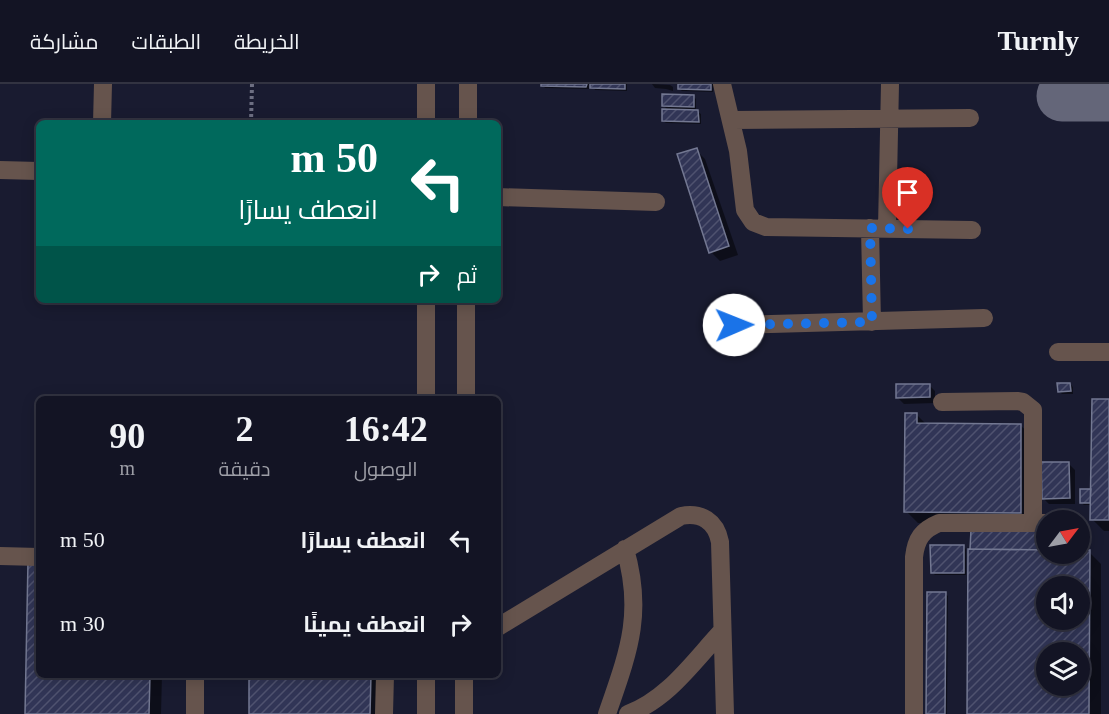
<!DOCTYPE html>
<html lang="ar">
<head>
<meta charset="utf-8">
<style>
  :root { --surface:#131424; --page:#1c1d2c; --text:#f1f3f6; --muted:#9d9ea6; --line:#323341 }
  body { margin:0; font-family:"Times New Roman",Cairo,serif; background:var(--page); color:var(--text); direction:rtl; height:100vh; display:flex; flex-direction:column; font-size:22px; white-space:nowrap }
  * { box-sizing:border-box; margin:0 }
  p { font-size:20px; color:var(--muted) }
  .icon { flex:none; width:33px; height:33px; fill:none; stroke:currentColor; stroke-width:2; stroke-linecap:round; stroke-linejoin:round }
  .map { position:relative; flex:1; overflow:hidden; direction:ltr }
  .side { position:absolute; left:36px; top:312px; width:465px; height:282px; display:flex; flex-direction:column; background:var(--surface); border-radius:9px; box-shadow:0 3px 15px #0003,0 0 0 2px var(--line); direction:rtl }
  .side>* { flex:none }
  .hud { position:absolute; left:36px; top:36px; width:465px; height:183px; border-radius:9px; box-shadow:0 3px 15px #0003,0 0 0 2px var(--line); direction:rtl; background:#00695c; color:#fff; overflow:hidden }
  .needle { width:39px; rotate:58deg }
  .tools { position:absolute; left:1036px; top:426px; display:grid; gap:12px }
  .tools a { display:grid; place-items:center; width:54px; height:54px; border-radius:50%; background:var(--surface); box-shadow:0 3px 15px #0003,0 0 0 2px var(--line); font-size:30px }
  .pin { position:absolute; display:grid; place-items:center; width:51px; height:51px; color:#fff; margin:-62px -26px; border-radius:50% 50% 50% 0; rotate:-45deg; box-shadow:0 0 6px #0007 }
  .pin .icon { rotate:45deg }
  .me { position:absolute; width:66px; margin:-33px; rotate:89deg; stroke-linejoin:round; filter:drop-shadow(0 0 4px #0008) }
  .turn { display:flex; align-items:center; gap:21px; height:126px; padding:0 24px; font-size:27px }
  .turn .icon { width:78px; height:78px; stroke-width:2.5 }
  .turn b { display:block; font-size:42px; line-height:51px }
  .then { display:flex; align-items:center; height:57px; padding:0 24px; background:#0003; gap:12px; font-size:22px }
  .eta { display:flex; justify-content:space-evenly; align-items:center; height:102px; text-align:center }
  .eta b { font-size:36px; font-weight:700; line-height:42px }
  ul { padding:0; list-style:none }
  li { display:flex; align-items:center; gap:18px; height:84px; padding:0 24px }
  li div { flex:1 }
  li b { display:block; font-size:22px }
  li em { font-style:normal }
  header { display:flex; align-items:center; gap:36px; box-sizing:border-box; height:84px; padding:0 30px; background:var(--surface); border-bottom:2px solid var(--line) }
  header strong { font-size:28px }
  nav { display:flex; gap:33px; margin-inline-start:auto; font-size:21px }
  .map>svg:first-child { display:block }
  .shadow { fill:#0007; fill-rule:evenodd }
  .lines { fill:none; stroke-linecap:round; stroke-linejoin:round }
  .taxiway { stroke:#646679; stroke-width:51 }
  .building { fill:url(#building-hatch); stroke:#737892; stroke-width:1.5; fill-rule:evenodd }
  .path { stroke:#6d6f82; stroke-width:4; stroke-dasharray:3 3; stroke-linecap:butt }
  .minor { stroke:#66544d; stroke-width:18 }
  .route { stroke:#1a73e8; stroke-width:10; stroke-dasharray:0 18 }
</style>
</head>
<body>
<header>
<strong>Turnly</strong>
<nav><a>الخريطة</a><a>الطبقات</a><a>مشاركة</a></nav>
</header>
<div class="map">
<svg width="1109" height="630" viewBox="0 0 1109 630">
  <defs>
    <pattern id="building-hatch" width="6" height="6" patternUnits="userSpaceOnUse" patternTransform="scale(1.5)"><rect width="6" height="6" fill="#313556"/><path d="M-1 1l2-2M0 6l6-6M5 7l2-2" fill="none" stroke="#4f526f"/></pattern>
  </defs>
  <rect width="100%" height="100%" fill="#191b30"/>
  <path class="shadow" d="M 542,0 L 589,0 L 589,5 L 545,4 Z
    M 592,0 L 627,0 L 627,7 L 595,6 Z
    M 652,0 L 670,1 L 673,3 L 673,7 L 666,5 L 655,4 Z
    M 679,0 L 714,0 L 713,8 L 682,7 L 679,5 Z
    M 693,12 L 696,15 L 696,27 L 701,30 L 701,40 L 666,39 L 663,37 L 669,27 L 664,22 Z
    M 696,66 L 705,75 L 738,171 L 720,177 L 711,168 Z
    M 1070,300 L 1073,303 L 1073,310 L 1062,310 L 1059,307 Z
    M 929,301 L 935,307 L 935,319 L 904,320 L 898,314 Z
    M 1109,317 L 1109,447 L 1104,447 L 1092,435 L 1092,421 L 1084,421 L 1081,418 L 1092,407 Z
    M 916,330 L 926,340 L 1020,341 L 1033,353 L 1032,440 L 918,439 L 906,427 Z
    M 1069,380 L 1075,386 L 1075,420 L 1049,420 L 1043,414 Z
    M 1047,449 L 1047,470 L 1077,470 L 1077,473 L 1080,473 L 1080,451 L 1081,467 L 1089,468 L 1101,480 L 1101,630 L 969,630 L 974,466 L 972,464 ZM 1047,502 L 1080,502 L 1080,536 L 1047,536 ZM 1047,568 L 1080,568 L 1080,602 L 1047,602 Z
    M 963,462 L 966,465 L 966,491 L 935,491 L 932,488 Z
    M 945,510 L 948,512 L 947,630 L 927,630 Z
    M 39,591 L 162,591 L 161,630 L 27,630 Z
    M 251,591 L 383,591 L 382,630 L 250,630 Z"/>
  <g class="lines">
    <path class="taxiway" d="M 1062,12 L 1109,12"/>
  </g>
  <path class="building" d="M 541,0 L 587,0 L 586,3 L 541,2 Z
    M 590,0 L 625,0 L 625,5 L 590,4 Z
    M 678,0 L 711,0 L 711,6 L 678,5 Z
    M 662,10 L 694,11 L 694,23 L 662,22 Z
    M 662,25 L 698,26 L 699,38 L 662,37 Z
    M 697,64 L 729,162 L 709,169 L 677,70 Z
    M 1057,299 L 1070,299 L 1071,307 L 1058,308 Z
    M 896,300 L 930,300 L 930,313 L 896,314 Z
    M 1092,315 L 1109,315 L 1109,436 L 1090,436 Z
    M 905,329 L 917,329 L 917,339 L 1021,340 L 1021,429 L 904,428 Z
    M 1041,378 L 1069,378 L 1070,414 L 1042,415 Z
    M 1080,405 L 1091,405 L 1090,419 L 1080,419 Z
    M 971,446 L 1047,447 L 1047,466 L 970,465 Z
    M 930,461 L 964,461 L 964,489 L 931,489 Z
    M 968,465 L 1047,466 L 1047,470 L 1080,470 L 1080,466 L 1090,466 L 1089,630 L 967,630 ZM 1047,502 L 1080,502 L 1080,536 L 1047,536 ZM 1047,568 L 1080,568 L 1080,602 L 1047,602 Z
    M 28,477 L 39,478 L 39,591 L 150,591 L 149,630 L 25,630 Z
    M 927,508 L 946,508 L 945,630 L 926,630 Z
    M 249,591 L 371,591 L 370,630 L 249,630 Z"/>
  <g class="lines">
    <path class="path" d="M 251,39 L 252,0"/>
    <path class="minor" d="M 722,0 L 738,67 L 745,126 L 753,138 L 766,143 L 972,146
      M 732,36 L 970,34
      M 102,39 L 103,0
      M 426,39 L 426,0
      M 468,39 L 468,0
      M 0,86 L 39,87
      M 498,113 L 656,118
      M 870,144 L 872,238
      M 887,144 L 890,0
      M 426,216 L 426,315
      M 734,241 L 984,234
      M 1058,268 L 1109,268
      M 466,315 L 466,216
      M 942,318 L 1017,317 L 1023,318 L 1033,326 L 1033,439
      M 0,472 L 39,473
      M 498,543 L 681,432 C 701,428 716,437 720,458 L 725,630
      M 195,630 L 195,591
      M 384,630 L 385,591
      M 426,630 L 426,591
      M 464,630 L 464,591
      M 607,630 C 628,569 644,530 625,465
      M 628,630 C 668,615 693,578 722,547
      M 914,630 L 914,473 C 916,455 922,446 939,439 L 1047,439"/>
  </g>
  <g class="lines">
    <path class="route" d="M 734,241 L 872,238 L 870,144 L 908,145"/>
  </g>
</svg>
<div class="tools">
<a><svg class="needle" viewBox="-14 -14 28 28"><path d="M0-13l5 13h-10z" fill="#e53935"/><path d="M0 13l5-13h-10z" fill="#9d9ea6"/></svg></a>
<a><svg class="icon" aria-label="sound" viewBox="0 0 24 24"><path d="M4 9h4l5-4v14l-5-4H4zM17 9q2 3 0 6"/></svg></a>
<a><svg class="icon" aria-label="layers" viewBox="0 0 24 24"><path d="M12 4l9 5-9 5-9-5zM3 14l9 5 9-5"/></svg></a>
</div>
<div class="pin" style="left:908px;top:145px;background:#d93025"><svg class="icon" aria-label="arrive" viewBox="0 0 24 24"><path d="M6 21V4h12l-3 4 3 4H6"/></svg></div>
<svg class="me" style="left:734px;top:241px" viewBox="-20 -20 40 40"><circle r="19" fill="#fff"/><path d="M0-13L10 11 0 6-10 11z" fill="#1a73e8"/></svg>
<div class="hud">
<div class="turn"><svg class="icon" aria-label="left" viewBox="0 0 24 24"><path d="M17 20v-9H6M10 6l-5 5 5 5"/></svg><div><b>50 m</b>انعطف يسارًا</div></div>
<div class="then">ثم<svg class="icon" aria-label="right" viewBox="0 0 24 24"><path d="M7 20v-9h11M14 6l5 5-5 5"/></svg></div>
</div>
<section class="side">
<div class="eta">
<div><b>16:42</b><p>الوصول</p></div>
<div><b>2</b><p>دقيقة</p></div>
<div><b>90</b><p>m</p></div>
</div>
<ul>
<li><svg class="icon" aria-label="left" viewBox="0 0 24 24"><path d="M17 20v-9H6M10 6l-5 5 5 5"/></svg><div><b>انعطف يسارًا</b></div><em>50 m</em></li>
<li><svg class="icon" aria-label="right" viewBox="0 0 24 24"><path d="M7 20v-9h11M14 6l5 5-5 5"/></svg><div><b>انعطف يمينًا</b></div><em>30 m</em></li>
</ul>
</section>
</div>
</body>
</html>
